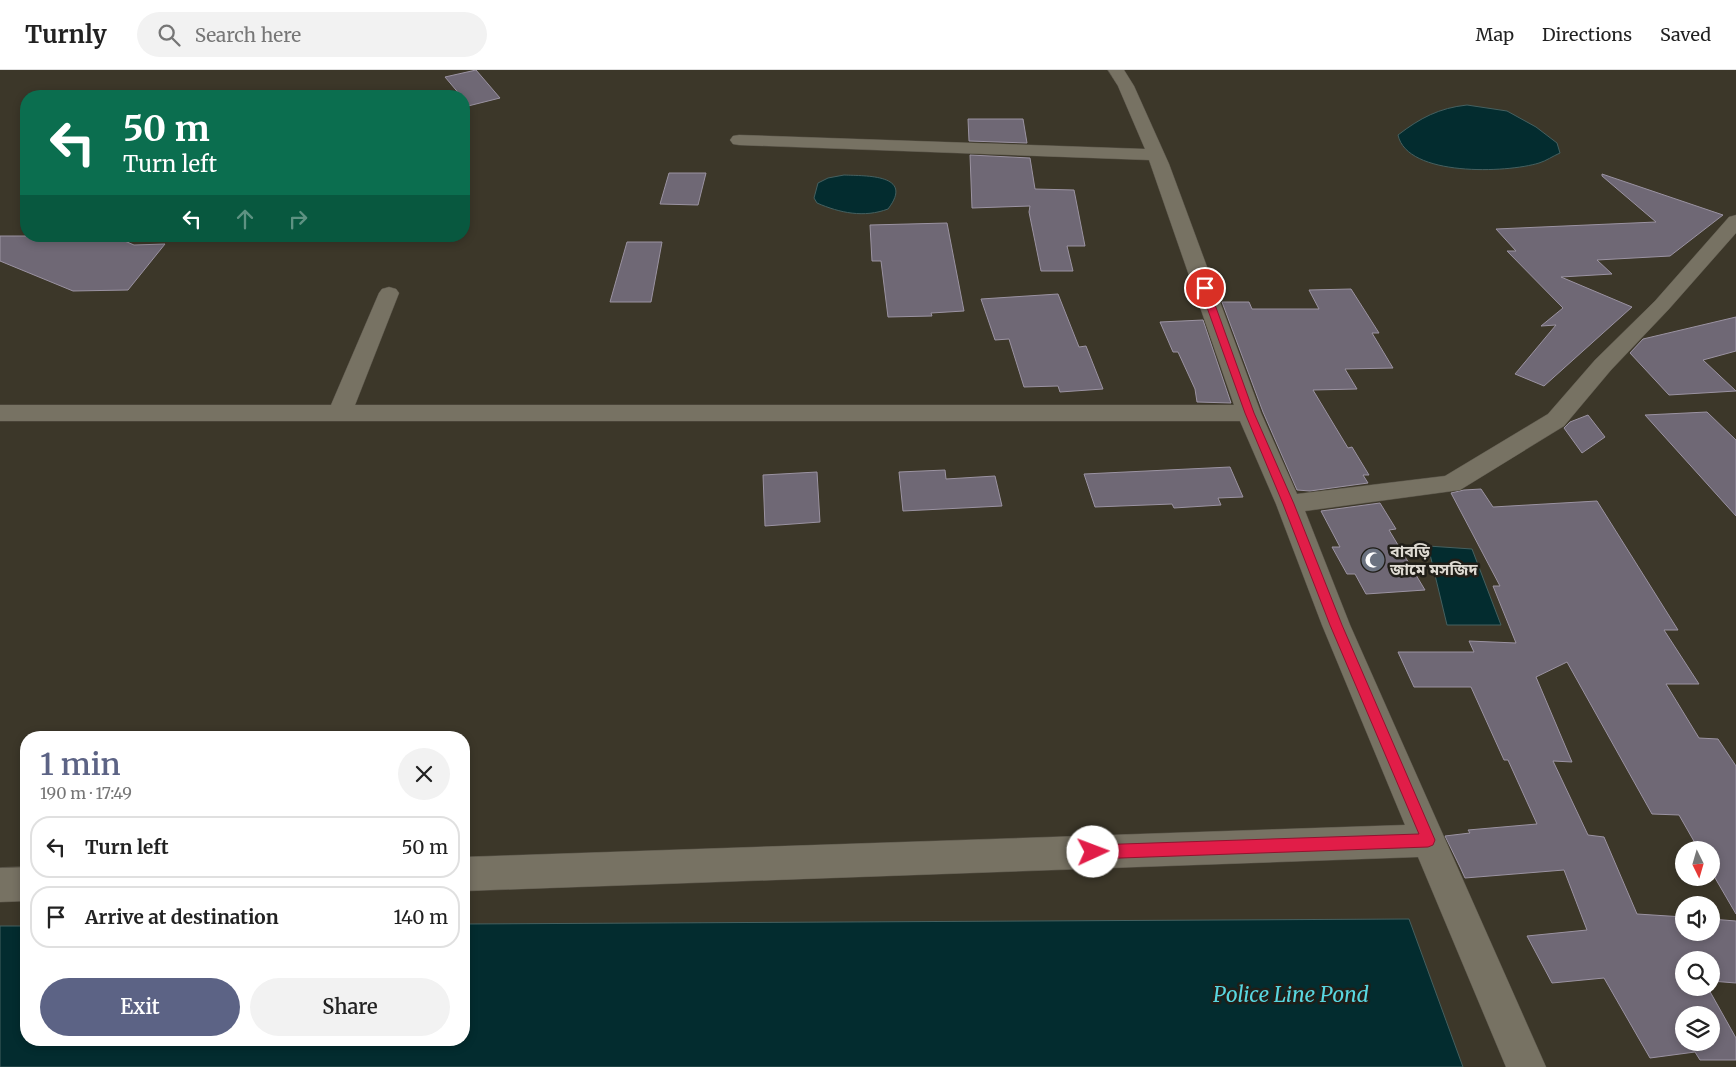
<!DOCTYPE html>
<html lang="en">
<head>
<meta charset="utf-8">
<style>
  :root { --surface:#fff; --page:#f2f2f2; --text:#222; --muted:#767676; --line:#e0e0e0; --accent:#5c6385 }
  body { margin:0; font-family:Merriweather,"Noto Sans Bengali",serif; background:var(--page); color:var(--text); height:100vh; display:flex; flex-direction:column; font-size:19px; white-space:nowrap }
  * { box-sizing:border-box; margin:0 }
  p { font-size:16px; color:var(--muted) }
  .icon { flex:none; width:28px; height:28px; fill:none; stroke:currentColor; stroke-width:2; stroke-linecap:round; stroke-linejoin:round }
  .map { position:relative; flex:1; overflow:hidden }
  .details { position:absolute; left:20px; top:661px; width:450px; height:315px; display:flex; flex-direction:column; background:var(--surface); border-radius:20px; box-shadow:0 2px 8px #0003 }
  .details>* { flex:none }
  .banner { position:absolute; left:20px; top:20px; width:450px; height:152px; border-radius:20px; box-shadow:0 2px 8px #0003; background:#0b6e4f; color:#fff; overflow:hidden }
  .needle { width:32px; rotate:175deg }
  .controls { position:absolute; left:1675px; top:771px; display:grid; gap:10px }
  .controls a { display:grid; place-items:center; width:45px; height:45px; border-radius:50%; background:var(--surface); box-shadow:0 2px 8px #0003; font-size:25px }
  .pin { position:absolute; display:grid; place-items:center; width:42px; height:42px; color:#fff; margin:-21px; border:2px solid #fff; border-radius:50%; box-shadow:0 1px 5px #0007 }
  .me { position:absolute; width:55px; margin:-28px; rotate:88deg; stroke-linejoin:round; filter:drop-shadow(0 0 4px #0008) }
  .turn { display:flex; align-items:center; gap:18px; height:105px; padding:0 20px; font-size:22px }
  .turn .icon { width:65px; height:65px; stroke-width:2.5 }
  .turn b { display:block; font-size:35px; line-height:42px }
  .lanes { display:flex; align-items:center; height:48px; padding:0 20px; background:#0003; justify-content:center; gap:25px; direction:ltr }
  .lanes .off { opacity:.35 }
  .round { display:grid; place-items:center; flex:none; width:52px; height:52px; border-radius:26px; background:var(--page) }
  .headline { display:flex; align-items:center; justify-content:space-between; height:85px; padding:0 20px }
  h1 { font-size:30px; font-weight:600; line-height:38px; color:var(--accent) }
  .cta { display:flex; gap:10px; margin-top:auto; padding:10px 20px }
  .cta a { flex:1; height:58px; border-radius:30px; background:var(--accent); color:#fff; font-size:20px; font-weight:600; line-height:58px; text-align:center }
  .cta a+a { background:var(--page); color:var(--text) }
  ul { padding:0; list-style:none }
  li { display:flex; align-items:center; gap:15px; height:62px; margin:0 10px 8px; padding:0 10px; border:2px solid var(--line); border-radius:20px }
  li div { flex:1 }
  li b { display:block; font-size:19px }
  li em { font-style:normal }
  header { display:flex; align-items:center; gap:30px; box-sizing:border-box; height:70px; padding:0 25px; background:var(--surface); border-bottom:1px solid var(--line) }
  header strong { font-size:24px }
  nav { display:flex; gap:28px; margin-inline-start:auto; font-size:18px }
  .search { width:350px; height:45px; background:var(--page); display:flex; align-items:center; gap:12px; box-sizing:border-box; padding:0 18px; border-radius:28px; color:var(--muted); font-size:19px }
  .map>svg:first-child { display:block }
  .water { fill:#032c2f; stroke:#456060 }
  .building { fill:#6f6875; stroke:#9b93a2; fill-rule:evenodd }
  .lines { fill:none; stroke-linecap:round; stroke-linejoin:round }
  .minor-casing { stroke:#585348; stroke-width:1 }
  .minor { fill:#777263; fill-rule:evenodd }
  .route { fill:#e11d48; stroke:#92132f }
  .labels { text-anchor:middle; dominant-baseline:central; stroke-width:5; stroke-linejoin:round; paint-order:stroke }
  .poi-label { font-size:16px; font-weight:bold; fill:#dfdbd3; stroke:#201e18; text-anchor:start }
  .near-water-label { font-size:21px; font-style:italic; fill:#58d6e0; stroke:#201e18 }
</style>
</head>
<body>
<header>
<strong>Turnly</strong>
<div class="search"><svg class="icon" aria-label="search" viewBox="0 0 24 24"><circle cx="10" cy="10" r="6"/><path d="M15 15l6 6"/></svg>Search here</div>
<nav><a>Map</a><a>Directions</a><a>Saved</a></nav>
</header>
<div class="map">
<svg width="1736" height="997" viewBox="0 0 1736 997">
  <rect width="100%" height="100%" fill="#3c3729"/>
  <path class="water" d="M 1467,35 L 1507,41 L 1536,57 L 1557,73 L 1560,83 C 1553,86 1546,91 1539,93 C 1507,103 1407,107 1398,65 C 1420,48 1439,38 1467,35 Z
    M 844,105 C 866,106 915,104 888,139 C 864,148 840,143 817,133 L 814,128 L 818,113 L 828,108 Z
    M 1428,476 L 1472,479 L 1501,555 L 1447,555 Z
    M 1409,849 L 1463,997 L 0,997 L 0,856 L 26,856 L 26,970 L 464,970 L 464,854 Z"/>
  <path class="building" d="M 476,0 L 500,28 L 468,36 L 464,30 L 464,26 L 461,26 L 445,7 Z
    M 968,49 L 1023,49 L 1027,73 L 969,71 Z
    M 970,85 L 1030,88 L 1035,119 L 1074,120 L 1085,176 L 1067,176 L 1073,201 L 1041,201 L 1029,142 L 1030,136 L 972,138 Z
    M 669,103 L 706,103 L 698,135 L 660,134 Z
    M 1602,104 L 1723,145 L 1670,186 L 1597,190 L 1612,204 L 1561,207 L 1632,237 L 1544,316 L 1515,304 L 1556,255 L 1541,256 L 1563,238 L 1507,181 L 1516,181 L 1496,159 L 1656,152 L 1602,106 Z
    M 947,153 L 964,241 L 931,243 L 932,246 L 888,247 L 881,191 L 872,191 L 870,155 Z
    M 0,166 L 113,166 L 134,175 L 165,174 L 128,220 L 73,221 L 0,191 Z
    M 627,172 L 662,172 L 651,232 L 610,232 Z
    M 1351,219 L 1379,263 L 1372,263 L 1393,298 L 1345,299 L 1357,319 L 1313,320 L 1348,378 L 1352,377 L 1369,405 L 1363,405 L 1368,413 L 1310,421 L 1297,420 L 1263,342 L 1222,232 L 1249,232 L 1252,239 L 1319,239 L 1309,220 Z
    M 1058,224 L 1079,277 L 1086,276 L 1103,319 L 1060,322 L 1058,316 L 1024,317 L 1009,269 L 995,270 L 981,229 Z
    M 1736,247 L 1736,281 L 1703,290 L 1736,321 L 1669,325 L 1630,283 L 1643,269 Z
    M 1203,250 L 1231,333 L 1197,332 L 1195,319 L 1178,282 L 1173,282 L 1160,252 Z
    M 1707,342 L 1736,370 L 1736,446 L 1645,345 Z
    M 1588,345 L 1605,367 L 1582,383 L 1564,358 L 1570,352 Z
    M 1230,397 L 1243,427 L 1218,428 L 1221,435 L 1174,438 L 1172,434 L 1095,437 L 1084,404 Z
    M 945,400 L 946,409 L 995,406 L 1002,436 L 903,441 L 899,402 Z
    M 817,402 L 820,452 L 765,456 L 763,405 Z
    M 1481,419 L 1493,437 L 1597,431 L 1678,560 L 1664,560 L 1699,614 L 1666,614 L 1699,668 L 1718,669 L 1736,696 L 1736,844 L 1711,801 L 1711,780 L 1699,780 L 1679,745 L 1652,744 L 1567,592 L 1536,607 L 1572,692 L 1553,691 L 1588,765 L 1604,767 L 1637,844 L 1684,847 L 1684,862 L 1711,862 L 1711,849 L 1736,851 L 1736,913 L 1711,911 L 1711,890 L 1684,890 L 1684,918 L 1708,918 L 1736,968 L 1736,990 L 1700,990 L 1695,982 L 1650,988 L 1604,908 L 1552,913 L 1527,866 L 1587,860 L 1564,800 L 1465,808 L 1460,797 L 1445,766 L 1470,763 L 1468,760 L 1537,754 L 1508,690 L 1504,690 L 1471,617 L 1414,617 L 1398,582 L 1474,582 L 1469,571 L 1516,573 L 1493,516 L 1500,516 L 1451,423 L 1464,420 ZM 1684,945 L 1711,945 L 1711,972 L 1684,972 Z
    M 1380,433 L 1396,459 L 1389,460 L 1425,520 L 1366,524 L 1355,504 L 1347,504 L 1332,477 L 1340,477 L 1321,441 Z"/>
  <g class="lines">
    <defs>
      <path id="minor" d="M 1108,0 L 1124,0 L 1134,16 L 1169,94 L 1261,343 L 1297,424 L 1445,406 L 1548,344 L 1595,290 L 1655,231 L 1729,147 L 1736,145 L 1736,163 L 1669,239 L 1611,300 L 1564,356 L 1460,420 L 1305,441 L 1350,555 L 1546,997 L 1506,997 L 1418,787 L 464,821 L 464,787 L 1405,755 L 1322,555 L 1276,434 L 1240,351 L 0,351 L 0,335 L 331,335 L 379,223 L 382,219 L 389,217 L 396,219 L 399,223 L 355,335 L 1234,335 L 1149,90 L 739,75 L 733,74 L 730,70 L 733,66 L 739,65 L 1145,79 L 1118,16 Z
        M 26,797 L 26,831 L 0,832 L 0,798 Z"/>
    </defs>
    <use href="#minor" class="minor-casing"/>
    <use href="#minor" class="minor"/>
  </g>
  <path class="route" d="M 1205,216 L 1209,218 L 1254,343 L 1294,434 L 1342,555 L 1435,770 L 1433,775 L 1428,777 L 1093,789 L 1088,787 L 1086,782 L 1088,777 L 1093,775 L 1419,764 L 1330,555 L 1283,434 L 1245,343 L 1200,218 Z"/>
  <defs>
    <symbol id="mosque-disc" viewBox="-11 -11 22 22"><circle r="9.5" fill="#6b7280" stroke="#201e18"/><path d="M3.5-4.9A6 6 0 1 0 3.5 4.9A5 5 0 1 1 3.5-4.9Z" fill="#fff"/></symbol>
  </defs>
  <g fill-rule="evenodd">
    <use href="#mosque-disc" x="1359" y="476" width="28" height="28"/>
  </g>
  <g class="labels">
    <g class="poi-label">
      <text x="1390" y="481">বাবড়ি<tspan x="1390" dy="18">জামে মসজিদ</tspan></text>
    </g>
    <g class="near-water-label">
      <text x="1291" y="924">Police Line Pond</text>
    </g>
  </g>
</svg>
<div class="controls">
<a><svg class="needle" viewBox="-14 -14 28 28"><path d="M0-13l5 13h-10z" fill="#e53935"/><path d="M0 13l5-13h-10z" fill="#767676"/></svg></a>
<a><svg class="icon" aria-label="sound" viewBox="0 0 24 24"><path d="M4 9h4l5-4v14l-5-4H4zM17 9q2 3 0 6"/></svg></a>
<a><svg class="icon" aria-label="search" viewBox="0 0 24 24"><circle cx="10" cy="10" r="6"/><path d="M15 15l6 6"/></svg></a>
<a><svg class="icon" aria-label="layers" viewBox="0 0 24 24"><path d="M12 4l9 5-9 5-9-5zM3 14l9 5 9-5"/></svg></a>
</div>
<div class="pin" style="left:1205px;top:218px;background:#d93025"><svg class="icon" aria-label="arrive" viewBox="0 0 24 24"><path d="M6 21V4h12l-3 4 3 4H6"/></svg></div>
<svg class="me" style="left:1093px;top:782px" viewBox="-20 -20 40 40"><circle r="19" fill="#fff"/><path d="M0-13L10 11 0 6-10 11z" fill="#e11d48"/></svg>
<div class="banner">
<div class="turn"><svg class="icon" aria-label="left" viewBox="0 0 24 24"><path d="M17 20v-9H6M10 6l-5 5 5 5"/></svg><div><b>50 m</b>Turn left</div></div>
<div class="lanes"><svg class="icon" aria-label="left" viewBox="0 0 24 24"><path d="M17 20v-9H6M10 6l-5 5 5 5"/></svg><svg class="icon off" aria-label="ahead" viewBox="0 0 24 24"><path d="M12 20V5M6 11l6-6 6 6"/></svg><svg class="icon off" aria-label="right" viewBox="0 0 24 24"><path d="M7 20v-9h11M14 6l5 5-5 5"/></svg></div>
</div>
<section class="details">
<div class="headline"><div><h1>1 min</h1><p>190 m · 17:49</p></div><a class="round"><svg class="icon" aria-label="close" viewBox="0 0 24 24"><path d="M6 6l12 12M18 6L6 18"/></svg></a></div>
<ul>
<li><svg class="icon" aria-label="left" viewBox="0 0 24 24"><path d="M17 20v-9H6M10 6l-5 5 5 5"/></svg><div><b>Turn left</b></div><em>50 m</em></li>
<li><svg class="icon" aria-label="arrive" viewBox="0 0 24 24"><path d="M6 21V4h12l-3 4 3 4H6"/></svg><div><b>Arrive at destination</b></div><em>140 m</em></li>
</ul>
<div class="cta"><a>Exit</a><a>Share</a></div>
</section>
</div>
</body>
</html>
